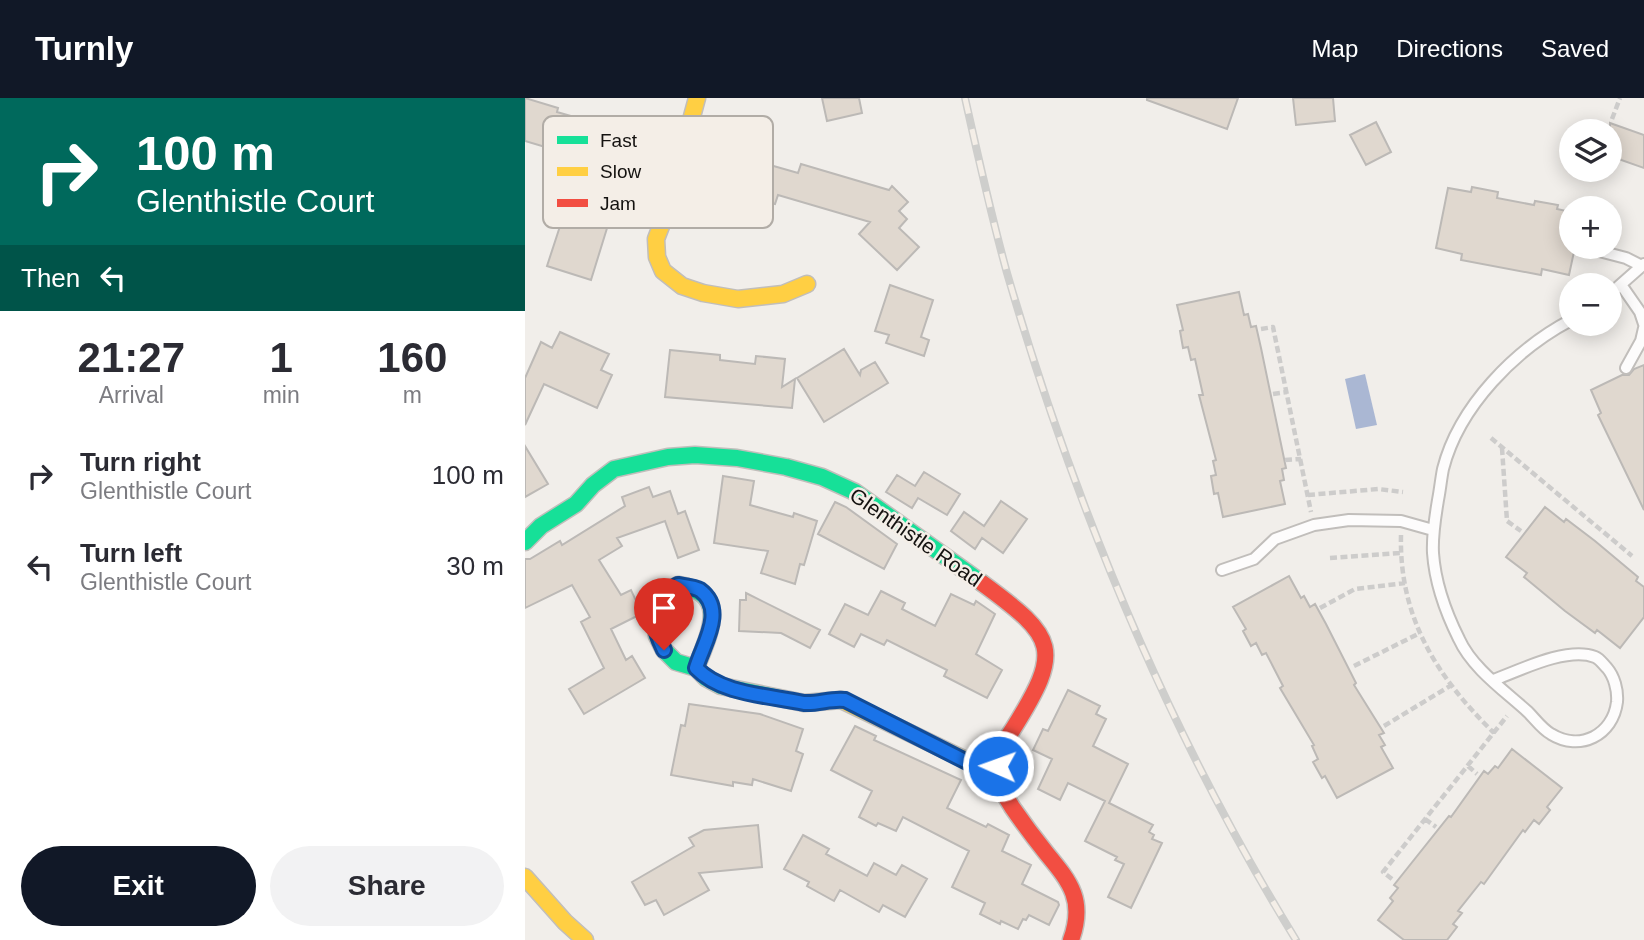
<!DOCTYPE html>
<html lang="en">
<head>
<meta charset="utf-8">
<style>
  :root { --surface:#fff; --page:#f2f2f3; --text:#2b2b33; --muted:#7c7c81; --accent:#111827 }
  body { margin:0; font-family:Arial,sans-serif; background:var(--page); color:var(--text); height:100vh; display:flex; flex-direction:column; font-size:26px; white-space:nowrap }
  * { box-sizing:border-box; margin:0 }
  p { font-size:23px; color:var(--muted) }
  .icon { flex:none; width:38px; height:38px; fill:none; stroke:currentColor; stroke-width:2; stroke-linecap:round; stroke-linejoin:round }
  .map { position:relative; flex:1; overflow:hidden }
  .panel { display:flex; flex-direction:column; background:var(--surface); width:525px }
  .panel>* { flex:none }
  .banner { background:#00695c; color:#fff; overflow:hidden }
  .fabs { position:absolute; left:1034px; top:21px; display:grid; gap:14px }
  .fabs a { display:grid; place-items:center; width:63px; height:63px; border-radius:50%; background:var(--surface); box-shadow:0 4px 18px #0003; font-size:35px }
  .pin { position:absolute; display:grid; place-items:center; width:60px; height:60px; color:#fff; margin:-72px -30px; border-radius:50% 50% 50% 0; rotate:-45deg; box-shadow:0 0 7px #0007 }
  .pin .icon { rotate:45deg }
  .me { position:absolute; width:77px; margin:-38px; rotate:272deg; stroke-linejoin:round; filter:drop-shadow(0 0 5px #0008) }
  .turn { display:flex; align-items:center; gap:24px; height:147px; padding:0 21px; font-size:32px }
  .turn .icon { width:91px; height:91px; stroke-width:2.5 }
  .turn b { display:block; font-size:49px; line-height:60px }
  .then { display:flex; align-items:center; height:66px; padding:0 21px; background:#0003; gap:14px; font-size:26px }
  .eta { display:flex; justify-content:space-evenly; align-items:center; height:119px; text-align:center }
  .eta b { font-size:42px; font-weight:700; line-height:49px }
  .primary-button { display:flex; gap:14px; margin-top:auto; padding:14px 21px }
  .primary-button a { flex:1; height:80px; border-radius:42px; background:var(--accent); color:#fff; font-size:28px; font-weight:700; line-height:80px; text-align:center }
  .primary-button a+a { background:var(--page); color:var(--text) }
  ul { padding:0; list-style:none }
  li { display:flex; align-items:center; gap:21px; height:91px; padding:0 21px }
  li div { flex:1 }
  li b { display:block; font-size:26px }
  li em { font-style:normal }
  header { display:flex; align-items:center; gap:42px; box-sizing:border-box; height:98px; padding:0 35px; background:var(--accent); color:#fff }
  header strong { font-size:33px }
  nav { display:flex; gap:38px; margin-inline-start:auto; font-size:24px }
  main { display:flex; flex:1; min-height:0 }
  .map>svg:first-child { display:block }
  .water { fill:#aab7d3 }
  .building { fill:#e0d8cf; stroke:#bcb9b6; stroke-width:2 }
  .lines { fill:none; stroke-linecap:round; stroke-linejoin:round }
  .lane-casing { stroke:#c1bebb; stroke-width:14 }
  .fast-casing { stroke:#c1bebb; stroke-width:19 }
  .slow-casing { stroke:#c1bebb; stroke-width:19 }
  .jam-casing { stroke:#c1bebb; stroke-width:19 }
  .path { stroke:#cdcccb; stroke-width:4.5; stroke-dasharray:7 3.5; stroke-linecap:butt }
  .lane { stroke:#fdfcfc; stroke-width:10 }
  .fast { stroke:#16e098; stroke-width:16 }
  .slow { stroke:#ffcf43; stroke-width:16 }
  .jam { stroke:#f24e42; stroke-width:16 }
  .rail-casing { stroke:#cececc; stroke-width:8 }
  .rail { stroke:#f4eee7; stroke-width:5; stroke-dasharray:16; stroke-linecap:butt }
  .route-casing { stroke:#114b97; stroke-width:18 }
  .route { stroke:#1a73e8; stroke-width:12 }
  .labels { text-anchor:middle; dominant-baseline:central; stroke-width:5; stroke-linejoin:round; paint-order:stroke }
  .street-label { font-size:21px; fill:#141210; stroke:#f4eee7 }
  .key { fill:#f4eee7; stroke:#b1aca6; stroke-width:2 }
  .key-label { font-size:19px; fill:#141210 }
</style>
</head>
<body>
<header>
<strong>Turnly</strong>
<nav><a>Map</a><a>Directions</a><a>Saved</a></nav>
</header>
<main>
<section class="panel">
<div class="banner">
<div class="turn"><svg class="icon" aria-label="right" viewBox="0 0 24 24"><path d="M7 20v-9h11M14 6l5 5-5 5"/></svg><div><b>100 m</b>Glenthistle Court</div></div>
<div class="then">Then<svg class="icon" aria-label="left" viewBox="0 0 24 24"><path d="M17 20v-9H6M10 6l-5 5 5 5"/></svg></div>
</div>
<div class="eta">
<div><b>21:27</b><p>Arrival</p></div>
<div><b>1</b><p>min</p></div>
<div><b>160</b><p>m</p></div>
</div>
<ul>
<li><svg class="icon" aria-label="right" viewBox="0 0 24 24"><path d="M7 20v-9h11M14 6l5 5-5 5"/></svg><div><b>Turn right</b><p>Glenthistle Court</p></div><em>100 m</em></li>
<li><svg class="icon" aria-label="left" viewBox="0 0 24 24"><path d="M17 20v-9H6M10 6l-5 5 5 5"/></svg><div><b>Turn left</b><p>Glenthistle Court</p></div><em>30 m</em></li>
</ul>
<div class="primary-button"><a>Exit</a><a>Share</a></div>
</section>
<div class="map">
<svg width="1119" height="842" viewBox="0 0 1119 842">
  <rect width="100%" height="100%" fill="#f1eeea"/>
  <path class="water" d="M 840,276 L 852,327 L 831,331 L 820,281 Z"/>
  <path class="building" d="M 0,0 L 33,10 L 32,14 L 125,41 L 116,73 L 70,63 L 71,59 L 29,47 L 27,51 L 0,43 Z
    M 297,0 L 334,0 L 337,15 L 302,23 Z
    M 622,0 L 713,0 L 702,31 L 622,2 Z
    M 768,0 L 808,0 L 810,23 L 771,27 Z
    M 851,24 L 866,54 L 841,67 L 825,37 Z
    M 1085,25 L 1119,37 L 1119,70 L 1085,58 Z
    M 213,49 L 241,57 L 238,65 L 273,75 L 276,66 L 364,92 L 367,88 L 383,104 L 374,113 L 382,121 L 374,130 L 394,149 L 372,172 L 334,136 L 345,124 L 253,97 L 250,106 L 241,104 L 237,115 L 208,106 L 209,102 L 198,99 Z
    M 947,89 L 973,94 L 972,100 L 1009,107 L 1010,103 L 1033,107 L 1032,111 L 1046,114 L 1046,149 L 1050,149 L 1044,177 L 1017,171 L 1016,177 L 936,162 L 937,156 L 911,150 L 923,90 L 946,94 Z
    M 40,113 L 83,127 L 66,182 L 22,168 Z
    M 365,187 L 408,202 L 396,239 L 404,242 L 399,258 L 361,245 L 364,237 L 350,233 Z
    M 714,194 L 719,217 L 723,216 L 726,229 L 731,228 L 736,250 L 761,370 L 757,371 L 759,382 L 755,383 L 760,406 L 698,419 L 693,395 L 689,396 L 686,378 L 691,377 L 688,363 L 691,362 L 674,297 L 678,297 L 670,261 L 666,262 L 663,249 L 658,250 L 655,233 L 658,232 L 652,207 Z
    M 35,234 L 84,256 L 76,272 L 87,277 L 72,310 L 19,286 L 0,327 L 0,280 L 16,244 L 27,250 Z
    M 319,251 L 335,277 L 336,272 L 350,264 L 363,285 L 299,324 L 272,280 Z
    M 145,252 L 195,257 L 195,262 L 230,266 L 231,258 L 260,261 L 257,289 L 270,281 L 267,310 L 140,299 Z
    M 1119,267 L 1119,412 L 1073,317 L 1076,315 L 1066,292 L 1097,277 L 1104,277 L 1109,271 Z
    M 0,348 L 23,386 L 0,399 Z
    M 399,374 L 435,396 L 422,417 L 393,400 L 387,410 L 361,394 L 372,377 L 390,388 Z
    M 198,378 L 229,383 L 225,407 L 268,419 L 269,415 L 292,423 L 279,467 L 275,466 L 270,486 L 236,475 L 243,453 L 189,445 Z
    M 124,389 L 128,399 L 145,393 L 153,416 L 160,413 L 174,452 L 153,460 L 140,423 L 92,440 L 97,448 L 74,462 L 96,497 L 106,492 L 114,509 L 112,518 L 86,531 L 101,562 L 107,558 L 120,580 L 59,616 L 44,591 L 79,570 L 56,524 L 65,519 L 47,487 L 0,510 L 0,461 L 5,461 L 35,443 L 37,447 L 100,408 L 97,399 Z
    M 476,403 L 502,421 L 478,455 L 457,440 L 450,451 L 426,433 L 439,414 L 459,428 Z
    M 310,404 L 321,409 L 372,446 L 359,471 L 293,436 Z
    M 1020,409 L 1039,424 L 1041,421 L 1070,443 L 1113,479 L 1111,483 L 1119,489 L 1119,519 L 1095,550 L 1072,532 L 1070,535 L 1040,513 L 999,479 L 1002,475 L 981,459 Z
    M 764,478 L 776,500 L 779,498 L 785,509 L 790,506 L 801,526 L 831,585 L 829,587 L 859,635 L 854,637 L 860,647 L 856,649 L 868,670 L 812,700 L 800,678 L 797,680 L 788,664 L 793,661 L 787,648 L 789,647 L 755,590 L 758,588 L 741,555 L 737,557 L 731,545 L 726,548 L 718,533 L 721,531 L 708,509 Z
    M 356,493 L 380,505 L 377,511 L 410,528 L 426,496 L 449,507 L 451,503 L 470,516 L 451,556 L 477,572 L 462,600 L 419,578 L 422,572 L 362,542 L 359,547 L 336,536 L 329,549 L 304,536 L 320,506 L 343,517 Z
    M 221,495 L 295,532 L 285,550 L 256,535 L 214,533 L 215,502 L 221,502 Z
    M 543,592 L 575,608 L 571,616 L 581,621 L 568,648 L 603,666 L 584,705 L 628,727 L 624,734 L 629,737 L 627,741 L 637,745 L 606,810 L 583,799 L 599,766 L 590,762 L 592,759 L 560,743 L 580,703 L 543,685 L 535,702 L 513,691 L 527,661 L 508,652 L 518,631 L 523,633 Z
    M 164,606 L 235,616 L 278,631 L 271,653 L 278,656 L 266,693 L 228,681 L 227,687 L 208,684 L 208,688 L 146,677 L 156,627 L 160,628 Z
    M 330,628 L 351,638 L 349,642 L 436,682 L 422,710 L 461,729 L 463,726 L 484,737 L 477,753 L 506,767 L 497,786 L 533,804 L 534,807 L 524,827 L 504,817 L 501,822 L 498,821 L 493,831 L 476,823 L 475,826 L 455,816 L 460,805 L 427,789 L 444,753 L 378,719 L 371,733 L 353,725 L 351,728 L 334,719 L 347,693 L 306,672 Z
    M 987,651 L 1037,690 L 1022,709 L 1025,712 L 1014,726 L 1009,722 L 1000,734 L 998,732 L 959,786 L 956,784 L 933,813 L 937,815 L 928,826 L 932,829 L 922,842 L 879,842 L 853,822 L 868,803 L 865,800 L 873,790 L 869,787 L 924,718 L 926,719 L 959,673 L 963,676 L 970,668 L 973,670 Z
    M 233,727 L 237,769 L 174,775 L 184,792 L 139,817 L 131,802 L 120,807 L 107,784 L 169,748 L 164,740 L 179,732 Z
    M 278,737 L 304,751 L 301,756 L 342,778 L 349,765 L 371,777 L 377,767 L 402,781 L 380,819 L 358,807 L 354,814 L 315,792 L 309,803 L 282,788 L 284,784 L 259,771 Z"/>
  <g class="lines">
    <defs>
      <path id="lane" d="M 1059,149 L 1101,160 L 1117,168
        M 1097,188 L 1115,214 L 1119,226
        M 1085,196 L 1119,166
        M 1101,270 L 1116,243 L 1119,230
        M 697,472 L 729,461 L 750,441 L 789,427 L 824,422 L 876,423 L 908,432
        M 969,582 C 995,572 1043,548 1070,559 C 1075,561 1078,566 1082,570 C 1089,578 1093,592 1092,604 C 1088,637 1055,654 1026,636 C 1017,631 1010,621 1003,614 C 980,593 947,570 934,541 C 921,515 910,484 908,455 C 907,437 910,420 913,402 C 915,392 916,381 918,371 C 934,308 991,251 1046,222"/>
      <path id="fast" d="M 0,444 L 16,428 L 51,406 L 68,387 L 89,371 L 143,359 L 170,357 L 212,360 L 261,369 L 297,379 L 330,394 L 457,485
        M 171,570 C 184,536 206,495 153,487 L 136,498 L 129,518 L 132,538 L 139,552 L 151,564 L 171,570 L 181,580 L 196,588 L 279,605 L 316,602"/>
      <path id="slow" d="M 172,0 L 141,115 L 131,141 L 132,159 L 138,173 L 157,188 L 178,195 L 213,201 L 258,196 L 282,186
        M 316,602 L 472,677
        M 0,779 L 40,824 L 60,842"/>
      <path id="jam" d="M 457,485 C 532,540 538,551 488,631 C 480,643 470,659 472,675 C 473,687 481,699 487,709 C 498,725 510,741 522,756 C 546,785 560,803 546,842"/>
    </defs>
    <use href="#lane" class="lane-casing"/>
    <use href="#fast" class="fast-casing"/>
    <use href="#slow" class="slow-casing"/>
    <use href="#jam" class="jam-casing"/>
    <path class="path" d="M 1087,21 L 1095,0
      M 736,231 L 748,229 L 786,414
      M 748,296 L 762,294
      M 966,340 L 1107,458
      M 977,350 L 982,423 L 996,433
      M 760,362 L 776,361
      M 783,397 L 853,391 L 878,394
      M 876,437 C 874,520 912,579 969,635
      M 805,460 L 875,455
      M 795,510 L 830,491 L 880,485
      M 829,568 L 895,535
      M 859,628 L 925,588
      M 943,668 L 952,676
      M 900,721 L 911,729
      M 867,781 L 858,774 L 982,618"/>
    <use href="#lane" class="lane"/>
    <use href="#fast" class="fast"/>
    <use href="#slow" class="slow"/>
    <use href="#jam" class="jam"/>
    <defs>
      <path id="rail" d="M 440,0 C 453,58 466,117 482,175 C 550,409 643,634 771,842"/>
    </defs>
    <use href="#rail" class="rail-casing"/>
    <use href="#rail" class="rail"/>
  </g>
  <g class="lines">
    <defs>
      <path id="route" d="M 139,552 C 131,536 123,512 138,497 C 142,493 148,490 153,487 C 159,488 170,489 175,492 C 202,512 178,546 171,570 C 197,597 243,597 279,605 C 294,606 306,600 320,602 L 450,668 L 472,677 L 473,668"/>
    </defs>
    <use href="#route" class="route-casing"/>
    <use href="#route" class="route"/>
  </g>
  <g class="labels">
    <g class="street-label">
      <text transform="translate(391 439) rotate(35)">Glenthistle Road</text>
    </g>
  </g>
  <rect x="18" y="18" width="230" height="112" rx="10" class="key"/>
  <rect x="32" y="38" width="31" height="8" fill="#16e098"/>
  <rect x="32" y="69" width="31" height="9" fill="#ffcf43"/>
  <rect x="32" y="101" width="31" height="8" fill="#f24e42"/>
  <g class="key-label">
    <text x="75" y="49">Fast</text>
    <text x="75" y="80">Slow</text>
    <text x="75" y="112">Jam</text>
  </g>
</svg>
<div class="fabs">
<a><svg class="icon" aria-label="layers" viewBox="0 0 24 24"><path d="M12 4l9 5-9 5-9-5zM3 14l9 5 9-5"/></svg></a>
<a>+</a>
<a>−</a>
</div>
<div class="pin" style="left:139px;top:552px;background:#d93025"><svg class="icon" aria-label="arrive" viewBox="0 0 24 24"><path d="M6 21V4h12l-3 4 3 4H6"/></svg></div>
<svg class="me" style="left:473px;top:668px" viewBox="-20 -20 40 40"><circle r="17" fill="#1a73e8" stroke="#fff" stroke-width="3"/><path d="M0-11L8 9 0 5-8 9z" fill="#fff"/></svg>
</div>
</main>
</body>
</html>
